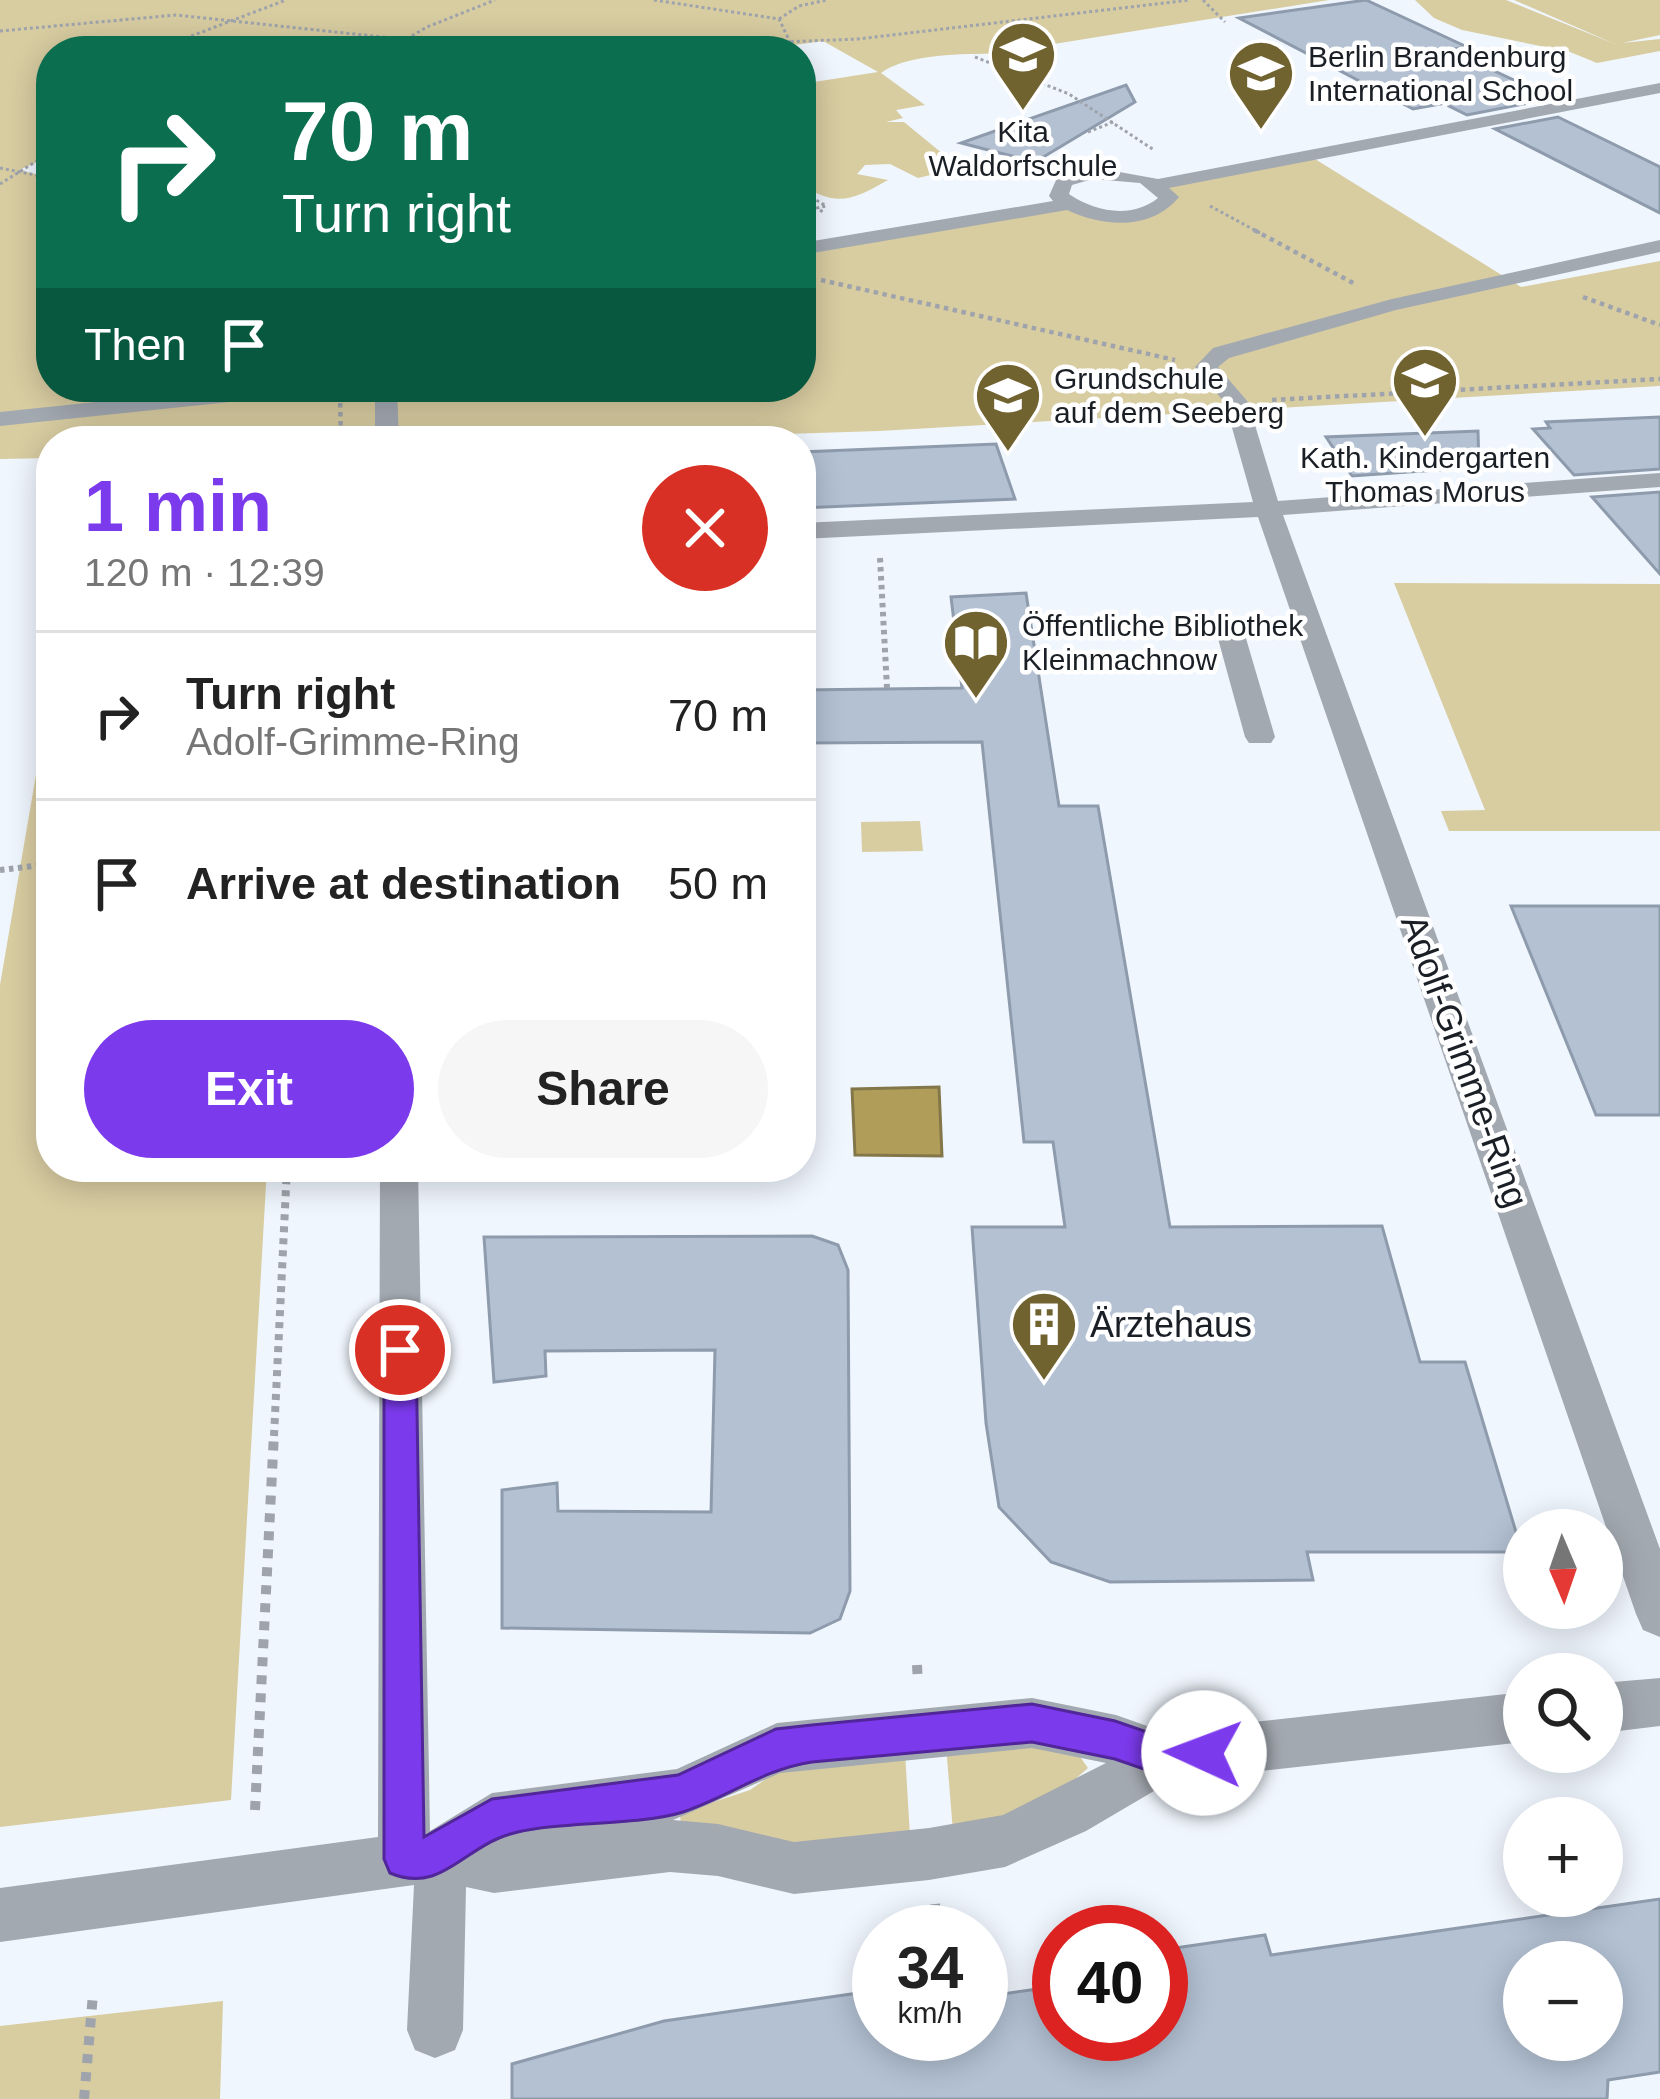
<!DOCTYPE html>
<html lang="en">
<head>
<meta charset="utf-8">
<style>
  :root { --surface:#fff; --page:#f6f6f6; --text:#222; --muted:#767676; --line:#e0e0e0; --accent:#7c3aed }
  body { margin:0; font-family:Arial,sans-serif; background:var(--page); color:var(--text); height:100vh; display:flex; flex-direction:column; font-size:45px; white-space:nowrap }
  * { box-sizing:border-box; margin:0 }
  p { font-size:39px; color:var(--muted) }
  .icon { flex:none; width:66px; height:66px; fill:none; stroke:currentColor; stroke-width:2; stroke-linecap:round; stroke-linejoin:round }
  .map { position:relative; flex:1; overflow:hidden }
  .side { position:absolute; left:36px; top:426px; width:780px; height:756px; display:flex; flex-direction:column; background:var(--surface); border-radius:48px; box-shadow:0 6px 30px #0003 }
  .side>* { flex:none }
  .top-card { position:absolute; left:36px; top:36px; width:780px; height:366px; border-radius:48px; box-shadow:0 6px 30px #0003; background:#0b6e4f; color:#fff; overflow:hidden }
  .needle { width:78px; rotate:178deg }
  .controls { position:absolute; left:1503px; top:1509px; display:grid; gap:24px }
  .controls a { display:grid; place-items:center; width:120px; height:120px; border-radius:50%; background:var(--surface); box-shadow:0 6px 30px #0003; font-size:60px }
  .speed { position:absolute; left:852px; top:1905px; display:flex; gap:24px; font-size:60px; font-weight:700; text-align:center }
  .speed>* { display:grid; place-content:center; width:156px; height:156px; border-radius:50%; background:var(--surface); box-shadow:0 6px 30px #0003; line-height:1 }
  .speed small { font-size:30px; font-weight:400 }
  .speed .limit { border:18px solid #d22; background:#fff; color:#111 }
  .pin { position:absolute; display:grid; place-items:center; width:102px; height:102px; color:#fff; margin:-51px; border:6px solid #fff; border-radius:50%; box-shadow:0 3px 12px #0007 }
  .me { position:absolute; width:132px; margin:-66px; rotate:272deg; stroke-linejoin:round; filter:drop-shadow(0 0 9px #0008) }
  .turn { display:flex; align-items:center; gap:42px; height:252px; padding:0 48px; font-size:54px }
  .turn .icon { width:156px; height:156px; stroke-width:2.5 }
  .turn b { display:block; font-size:84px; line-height:102px }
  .then { display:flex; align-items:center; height:114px; padding:0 48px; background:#0003; gap:24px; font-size:45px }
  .round { display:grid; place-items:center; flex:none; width:126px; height:126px; border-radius:63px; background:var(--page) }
  .summary { display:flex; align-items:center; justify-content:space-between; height:204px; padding:0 48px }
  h1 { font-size:72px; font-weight:800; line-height:90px; color:var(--accent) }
  .primary-button { display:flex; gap:24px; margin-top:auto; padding:24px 48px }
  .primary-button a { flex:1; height:138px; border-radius:72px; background:var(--accent); color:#fff; font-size:48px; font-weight:800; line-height:138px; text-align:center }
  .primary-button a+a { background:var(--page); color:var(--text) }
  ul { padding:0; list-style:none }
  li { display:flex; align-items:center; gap:36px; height:168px; padding:0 48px; border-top:3px solid var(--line) }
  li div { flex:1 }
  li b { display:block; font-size:45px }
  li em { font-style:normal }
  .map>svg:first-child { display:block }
  .green { fill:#d8cca1 }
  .water { fill:#b09d59; stroke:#837749; stroke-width:3 }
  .building { fill:#b3c1d3; stroke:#8e9bac; stroke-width:3; fill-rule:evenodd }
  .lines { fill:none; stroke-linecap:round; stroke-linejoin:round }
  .path-far4 { stroke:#9fa4ac; stroke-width:3; stroke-dasharray:3 3; stroke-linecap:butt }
  .path-far3 { stroke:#9fa4ac; stroke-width:4.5; stroke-dasharray:4.5 4.5; stroke-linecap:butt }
  .path-far2 { stroke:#9fa4ac; stroke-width:6; stroke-dasharray:4.5 4.5; stroke-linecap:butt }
  .path-far1 { stroke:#9fa4ac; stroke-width:8; stroke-dasharray:6 6; stroke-linecap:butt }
  .path { stroke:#9fa4ac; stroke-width:10; stroke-dasharray:9 9; stroke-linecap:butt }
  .minor { fill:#a3a9b1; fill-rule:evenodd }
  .route { fill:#7c3aed; stroke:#51269a; stroke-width:3 }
  .labels { text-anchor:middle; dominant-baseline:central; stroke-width:9; stroke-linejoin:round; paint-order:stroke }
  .far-poi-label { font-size:30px; fill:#1a1e25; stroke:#fff; text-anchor:start }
  .street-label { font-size:36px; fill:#1a1e25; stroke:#fff }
  .poi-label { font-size:36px; fill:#1a1e25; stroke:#fff; text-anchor:start }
</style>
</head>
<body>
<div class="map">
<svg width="1660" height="2099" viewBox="0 0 1660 2099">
  <rect width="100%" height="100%" fill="#f0f6fe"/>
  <path class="green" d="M 0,0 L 1329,0 L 1035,47 L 1028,54 C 989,54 911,50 881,73 L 925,105 L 896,110 L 903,118 L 886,122 L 904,122 L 954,163 L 973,165 L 918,178 L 890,164 L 865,165 L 857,174 L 888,180 C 853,200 836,208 801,184 L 801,84 L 878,72 L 823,41 L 752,51 L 51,51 L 51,156 L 19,170 L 51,178 L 51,387 L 801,387 L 801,249 L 1067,204 L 1094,213 L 1158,209 L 1159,184 L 1315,159 L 1521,287 L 1660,261 L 1660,386 L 879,431 L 577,441 L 51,441 L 51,458 L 0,459 Z
    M 1415,0 L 1506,0 L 1615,44 L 1514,0 L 1660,0 L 1660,35 L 1622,43 L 1660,39 L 1660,51 L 1597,63 L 1570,52 L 1462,30 L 1434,18 Z
    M 1394,583 L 1660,584 L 1660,831 L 1449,831 L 1441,811 L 1485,810 Z
    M 51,687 L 51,1167 L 267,1167 L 231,1800 L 0,1827 L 0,985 Z
    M 920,821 L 923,851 L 862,852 L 861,822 Z
    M 989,1741 L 1076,1751 L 1088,1768 L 1043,1807 L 953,1832 L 946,1745 Z
    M 905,1752 L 910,1836 L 786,1852 L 681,1827 L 680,1813 L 750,1790 L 776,1772 Z
    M 223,2001 L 220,2099 L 0,2099 L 0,2026 Z"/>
  <path class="water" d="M 939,1087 L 942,1156 L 855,1155 L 852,1089 Z"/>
  <path class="building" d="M 1366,0 L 1467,47 L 1449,50 L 1529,87 L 1505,92 L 1529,103 L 1467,115 L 1449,106 L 1451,102 L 1413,109 L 1239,18 Z
    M 1126,85 L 1135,102 L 1035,162 L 961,143 Z
    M 1558,117 L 1660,167 L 1660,213 L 1495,129 Z
    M 1660,417 L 1660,469 L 1574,475 L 1533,429 L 1550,428 L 1546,422 Z
    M 1478,431 L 1479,467 L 1352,476 L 1326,437 Z
    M 996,444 L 1015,499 L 801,508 L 801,452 Z
    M 1660,492 L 1660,574 L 1592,497 Z
    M 1026,593 L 1059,806 L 1098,806 L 1170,1227 L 1382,1226 L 1420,1362 L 1465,1362 L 1522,1552 L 1307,1552 L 1313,1580 L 1110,1582 L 1051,1562 L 999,1507 L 986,1423 L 972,1227 L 1065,1227 L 1053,1142 L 1024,1142 L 982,742 L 801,743 L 801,690 L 962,688 L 951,597 Z
    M 1511,906 L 1660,906 L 1660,1115 L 1596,1115 Z
    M 812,1236 L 838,1245 L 848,1270 L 850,1591 L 840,1619 L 810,1633 L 502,1628 L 502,1490 L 557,1483 L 558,1511 L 711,1512 L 715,1350 L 545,1351 L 546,1376 L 494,1382 L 484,1237 Z
    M 1660,1899 L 1660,2072 L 1608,2080 L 1607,2099 L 512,2099 L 512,2064 L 664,2021 L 879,1990 L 879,2034 L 981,2034 L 981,1997 L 1059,1986 L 1059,2034 L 1161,2034 L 1161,1950 L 1265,1935 L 1271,1955 ZM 1524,1962 L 1602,1962 L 1602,2040 L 1524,2040 Z"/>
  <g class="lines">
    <path class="path-far4" d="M 654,0 L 779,19 L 790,42
      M 1203,0 L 1225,22
      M 779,19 L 799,6 L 827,0
      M 0,31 L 176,15 L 514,51
      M 152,51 L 286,0
      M 386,51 L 427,27 L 495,0
      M 557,51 L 858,39 L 1190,0
      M 975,57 L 1069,94 L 1154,150
      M 801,109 L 818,103
      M 1088,132 L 1116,121
      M 0,168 L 51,178
      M 0,184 L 51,152
      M 801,191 L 826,206 L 817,208 L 823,212
      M 1210,206 L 1260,233"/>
    <path class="path-far3" d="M 1254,230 L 1355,284
      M 821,280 L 1175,360
      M 1583,297 L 1660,325
      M 340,394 L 341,441
      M 1272,400 L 1660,379"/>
    <path class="path-far2" d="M 880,558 L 887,688
      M 0,870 L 51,864"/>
    <path class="path-far1" d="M 274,1436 L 287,1167"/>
    <path class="path" d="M 917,1665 L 918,1683
      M 255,1810 L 274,1433
      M 935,1904 L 938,1932
      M 84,2099 L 93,1994"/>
    <path class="minor" d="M 1660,83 L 1660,93 L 1169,188 L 1179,197 C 1151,231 1103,227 1067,210 L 801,255 L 801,243 L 1053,201 L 1049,196 L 1057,178 L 1092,167 L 1158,179 ZM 1093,179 L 1140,183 L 1158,198 C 1132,219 1095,212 1069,194 L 1072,185 Z
      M 1660,240 L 1660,252 L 1396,310 L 1229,358 L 1218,367 L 1248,402 L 1278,501 L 1660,473 L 1660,487 L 1283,515 L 1660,1549 L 1660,1637 L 1643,1630 L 1636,1614 L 1258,517 L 801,539 L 801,523 L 1253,502 L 1225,403 L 1195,367 L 1213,348 L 1392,299 Z
      M 239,387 L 316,387 L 305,394 L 0,426 L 0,412 Z
      M 375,387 L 397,387 L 399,441 L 375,441 Z
      M 1231,627 L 1245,635 L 1275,737 L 1271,743 L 1249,743 L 1245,737 L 1217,635 Z
      M 380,1167 L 418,1167 L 430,1831 L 492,1793 L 677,1769 L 777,1723 L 1032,1698 L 1116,1715 L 1164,1732 L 1524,1692 L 1524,1742 L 1171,1781 L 1086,1831 L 1005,1867 L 929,1880 L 794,1894 L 718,1876 L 670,1872 L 494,1893 L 466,1887 L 463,2030 L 455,2050 L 435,2058 L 415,2050 L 407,2030 L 414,1885 L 0,1942 L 0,1888 L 378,1837 ZM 1032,1748 L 1106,1763 L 1003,1815 L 929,1828 L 794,1842 L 718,1824 L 673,1820 L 780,1773 Z
      M 1660,1678 L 1660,1726 L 1602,1733 L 1602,1683 Z"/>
  </g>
  <path class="route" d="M 400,1337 L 411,1341 L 416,1350 L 424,1837 L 492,1799 L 678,1775 L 776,1729 L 812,1725 L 1032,1704 L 1115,1721 L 1164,1738 L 1204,1734 L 1217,1739 L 1223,1753 L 1217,1766 L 1164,1776 L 1115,1759 L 1032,1742 L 812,1762 C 764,1769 728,1797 683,1812 C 632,1828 543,1819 499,1838 C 460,1854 437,1893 390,1873 L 384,1859 L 384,1350 L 389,1341 Z"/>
  <defs>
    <symbol id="school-pin" viewBox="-11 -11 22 30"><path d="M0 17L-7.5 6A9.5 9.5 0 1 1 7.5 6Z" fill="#706330" stroke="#fff"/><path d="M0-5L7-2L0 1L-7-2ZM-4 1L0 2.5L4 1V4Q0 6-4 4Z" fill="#fff"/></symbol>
    <symbol id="library-pin" viewBox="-11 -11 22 30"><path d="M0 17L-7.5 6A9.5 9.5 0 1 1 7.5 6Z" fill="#706330" stroke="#fff"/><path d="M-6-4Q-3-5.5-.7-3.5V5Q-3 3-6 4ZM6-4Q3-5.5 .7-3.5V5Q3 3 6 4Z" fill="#fff"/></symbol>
    <symbol id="building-pin" viewBox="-11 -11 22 30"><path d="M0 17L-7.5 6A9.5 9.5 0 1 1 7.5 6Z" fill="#706330" stroke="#fff"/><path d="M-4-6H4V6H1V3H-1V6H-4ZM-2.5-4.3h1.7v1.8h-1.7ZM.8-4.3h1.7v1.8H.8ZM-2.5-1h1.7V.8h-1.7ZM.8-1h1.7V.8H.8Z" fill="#fff"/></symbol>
  </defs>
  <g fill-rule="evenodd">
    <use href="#school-pin" x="985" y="16" width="76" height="104"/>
    <use href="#school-pin" x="1223" y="35" width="76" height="104"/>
    <use href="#school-pin" x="1387" y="342" width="76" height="104"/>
    <use href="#school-pin" x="970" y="357" width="76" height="104"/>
    <use href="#library-pin" x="938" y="604" width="76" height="104"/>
    <use href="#building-pin" x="1006" y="1286" width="76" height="104"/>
  </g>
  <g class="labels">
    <g class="far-poi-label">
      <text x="1308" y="56">Berlin Brandenburg<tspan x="1308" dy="34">International School</tspan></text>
      <text x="1023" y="131" text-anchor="middle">Kita<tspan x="1023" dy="34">Waldorfschule</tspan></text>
      <text x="1054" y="378">Grundschule<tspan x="1054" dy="34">auf dem Seeberg</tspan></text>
      <text x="1425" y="457" text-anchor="middle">Kath. Kindergarten<tspan x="1425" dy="34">Thomas Morus</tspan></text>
      <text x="1022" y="625">Öffentliche Bibliothek<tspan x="1022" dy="34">Kleinmachnow</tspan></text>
    </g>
    <g class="street-label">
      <text transform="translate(1465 1061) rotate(70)">Adolf-Grimme-Ring</text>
    </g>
    <g class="poi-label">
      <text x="1090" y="1324">Ärztehaus</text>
    </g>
  </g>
</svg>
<div class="controls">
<a><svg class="needle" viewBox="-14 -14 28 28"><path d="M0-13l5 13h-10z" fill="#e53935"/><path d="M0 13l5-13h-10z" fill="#767676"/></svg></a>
<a><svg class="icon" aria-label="search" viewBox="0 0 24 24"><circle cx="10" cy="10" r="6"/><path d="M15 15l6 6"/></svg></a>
<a>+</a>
<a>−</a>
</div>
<div class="speed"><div>34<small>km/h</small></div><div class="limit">40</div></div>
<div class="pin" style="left:400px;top:1350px;background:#d93025"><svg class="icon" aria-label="arrive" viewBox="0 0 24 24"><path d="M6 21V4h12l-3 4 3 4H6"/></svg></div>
<svg class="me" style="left:1204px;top:1753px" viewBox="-20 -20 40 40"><circle r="19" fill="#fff"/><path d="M0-13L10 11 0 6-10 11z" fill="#7c3aed"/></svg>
<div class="top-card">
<div class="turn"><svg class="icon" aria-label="right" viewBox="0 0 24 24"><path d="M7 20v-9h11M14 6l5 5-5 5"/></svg><div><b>70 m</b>Turn right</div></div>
<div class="then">Then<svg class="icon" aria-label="arrive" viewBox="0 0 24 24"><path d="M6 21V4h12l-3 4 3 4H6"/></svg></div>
</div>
<section class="side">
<div class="summary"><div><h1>1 min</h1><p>120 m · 12:39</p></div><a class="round" style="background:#d93025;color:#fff"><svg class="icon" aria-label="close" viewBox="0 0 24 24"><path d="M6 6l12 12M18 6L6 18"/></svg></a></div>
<ul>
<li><svg class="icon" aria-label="right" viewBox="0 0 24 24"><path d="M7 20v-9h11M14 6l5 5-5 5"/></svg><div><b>Turn right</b><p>Adolf-Grimme-Ring</p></div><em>70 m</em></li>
<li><svg class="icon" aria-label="arrive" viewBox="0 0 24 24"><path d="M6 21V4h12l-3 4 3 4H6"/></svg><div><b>Arrive at destination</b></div><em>50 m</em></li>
</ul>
<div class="primary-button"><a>Exit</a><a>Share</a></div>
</section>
</div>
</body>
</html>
